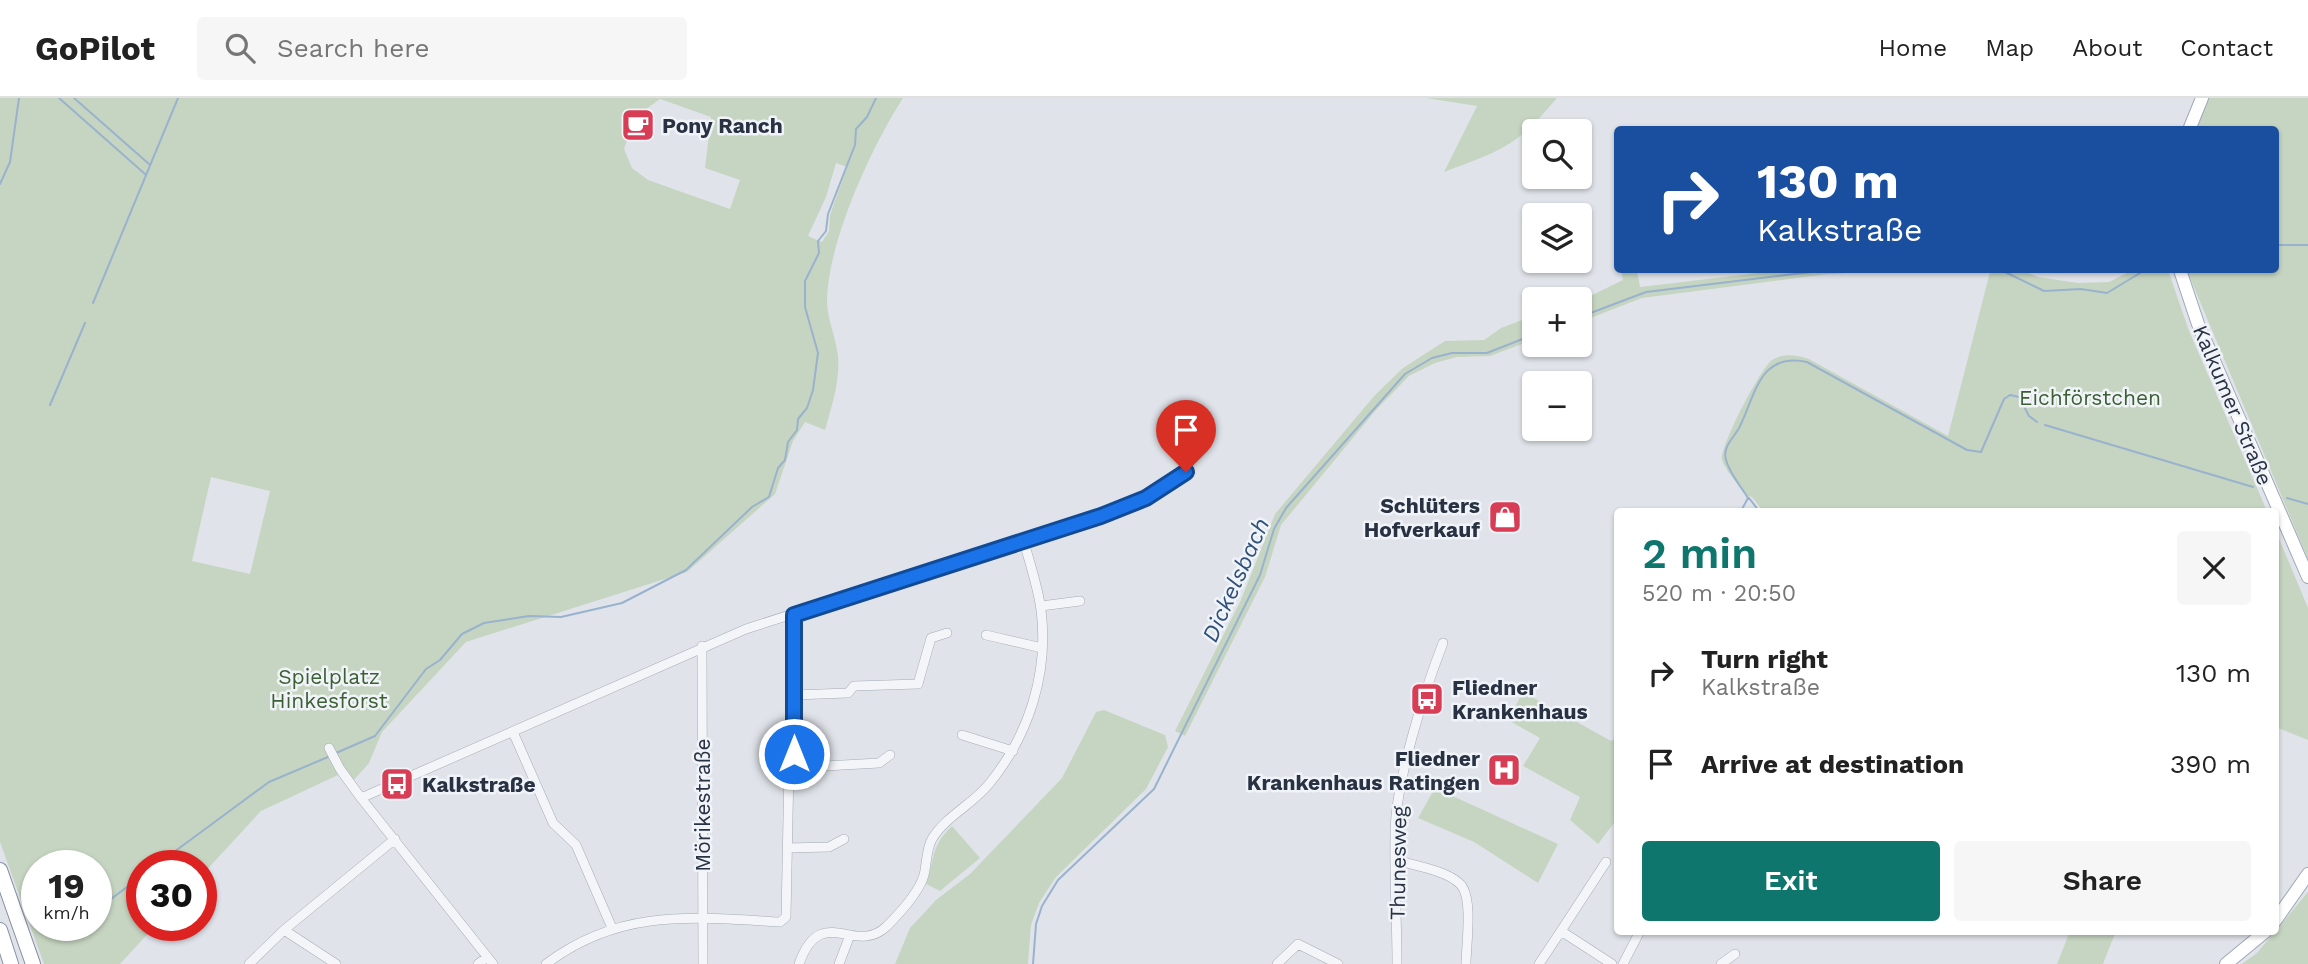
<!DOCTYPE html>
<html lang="en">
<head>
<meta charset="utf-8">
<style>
  :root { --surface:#fff; --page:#f6f6f6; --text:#222; --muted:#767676; --line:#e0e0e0; --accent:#0f766e }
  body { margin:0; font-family:"Work Sans",sans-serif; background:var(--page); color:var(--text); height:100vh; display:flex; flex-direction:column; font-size:26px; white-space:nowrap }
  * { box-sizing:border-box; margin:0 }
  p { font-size:23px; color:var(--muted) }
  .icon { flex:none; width:38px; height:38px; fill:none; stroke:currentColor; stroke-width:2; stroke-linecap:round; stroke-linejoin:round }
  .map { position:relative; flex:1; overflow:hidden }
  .panel { position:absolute; left:1614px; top:410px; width:665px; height:427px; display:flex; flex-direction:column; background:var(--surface); border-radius:7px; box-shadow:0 2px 5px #0004 }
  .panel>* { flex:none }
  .top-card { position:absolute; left:1614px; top:28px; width:665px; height:147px; border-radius:7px; box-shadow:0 2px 5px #0004; background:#1a4fa0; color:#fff; overflow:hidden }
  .tools { position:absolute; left:1522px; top:21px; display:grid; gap:14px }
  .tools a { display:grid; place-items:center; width:70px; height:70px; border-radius:7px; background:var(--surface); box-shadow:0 2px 5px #0004; font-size:35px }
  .speed { position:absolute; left:21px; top:752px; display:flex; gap:14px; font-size:35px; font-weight:700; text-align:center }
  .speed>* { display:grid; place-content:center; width:91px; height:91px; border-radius:50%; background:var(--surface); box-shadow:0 2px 5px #0004; line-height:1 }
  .speed small { font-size:18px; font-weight:400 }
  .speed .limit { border:10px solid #d22; background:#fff; color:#111 }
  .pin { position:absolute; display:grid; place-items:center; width:60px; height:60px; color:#fff; margin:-72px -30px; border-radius:50% 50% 50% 0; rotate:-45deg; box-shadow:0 0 7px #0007 }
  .pin .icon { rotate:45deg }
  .me { position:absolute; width:77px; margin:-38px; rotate:0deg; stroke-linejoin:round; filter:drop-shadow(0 0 5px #0008) }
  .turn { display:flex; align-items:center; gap:24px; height:147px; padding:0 28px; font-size:32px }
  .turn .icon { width:91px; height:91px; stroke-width:2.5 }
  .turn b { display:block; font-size:49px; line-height:60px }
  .round { display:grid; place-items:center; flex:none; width:74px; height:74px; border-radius:7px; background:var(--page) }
  .head { display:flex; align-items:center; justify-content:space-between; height:119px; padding:0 28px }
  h1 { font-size:42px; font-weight:600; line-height:52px; color:var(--accent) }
  .action { display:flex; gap:14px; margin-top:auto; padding:14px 28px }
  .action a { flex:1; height:80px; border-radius:7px; background:var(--accent); color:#fff; font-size:28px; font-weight:600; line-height:80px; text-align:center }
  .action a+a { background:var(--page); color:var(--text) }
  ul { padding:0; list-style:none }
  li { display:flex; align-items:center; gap:21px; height:91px; padding:0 28px }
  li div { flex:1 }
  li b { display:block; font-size:26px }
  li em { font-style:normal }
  header { display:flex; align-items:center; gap:42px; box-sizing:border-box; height:98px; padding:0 35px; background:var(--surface); border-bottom:2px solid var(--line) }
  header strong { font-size:33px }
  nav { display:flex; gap:38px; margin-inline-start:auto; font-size:24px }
  .search { width:490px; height:63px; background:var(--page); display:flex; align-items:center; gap:18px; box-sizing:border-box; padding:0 24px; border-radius:7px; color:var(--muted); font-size:26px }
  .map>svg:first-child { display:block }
  .green { fill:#c6d5c1; fill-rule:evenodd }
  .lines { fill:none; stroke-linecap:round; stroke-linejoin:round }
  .stream { stroke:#99b2cd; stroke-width:2 }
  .minor-casing { stroke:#a5abb5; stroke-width:10 }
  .major-casing { stroke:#9fa8b7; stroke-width:14 }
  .highway-casing { stroke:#8791a2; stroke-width:16 }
  .minor { stroke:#f3f5f8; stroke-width:9 }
  .major { stroke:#fff; stroke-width:12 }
  .highway { stroke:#fff; stroke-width:14 }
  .route-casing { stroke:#114b97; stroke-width:18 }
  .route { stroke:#1a73e8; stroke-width:12 }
  .labels { text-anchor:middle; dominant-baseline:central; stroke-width:5; stroke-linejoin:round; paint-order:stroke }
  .poi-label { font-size:21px; font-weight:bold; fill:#283243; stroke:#f0f3f7; text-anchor:start }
  .park-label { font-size:21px; fill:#3c6034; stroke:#f0f3f7 }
  .street-label { font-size:21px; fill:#283243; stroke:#f0f3f7 }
  .water-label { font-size:23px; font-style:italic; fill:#2f517a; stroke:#f0f3f7 }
</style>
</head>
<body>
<header>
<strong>GoPilot</strong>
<div class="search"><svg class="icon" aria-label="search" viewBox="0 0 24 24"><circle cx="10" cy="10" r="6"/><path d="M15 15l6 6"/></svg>Search here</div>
<nav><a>Home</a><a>Map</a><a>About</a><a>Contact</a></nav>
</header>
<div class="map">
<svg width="2308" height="866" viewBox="0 0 2308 866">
  <rect width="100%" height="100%" fill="#e0e4ea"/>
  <path class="green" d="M 0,0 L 903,0 C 871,50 827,145 827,205 C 828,223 836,240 838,258 C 840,284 832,307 825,332 L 805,324 L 793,343 L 775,396 L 687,474 L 466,544 L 382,634 L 369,665 L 353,683 L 345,669 L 338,677 L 261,713 L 201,778 L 201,768 L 142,768 L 142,828 L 155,828 L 120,866 L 44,866 L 0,744 ZM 660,1 L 711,19 L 705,70 L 740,82 L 730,111 L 648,82 L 632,70 L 624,51 L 635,19 ZM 836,65 L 847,69 L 830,117 L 829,133 L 822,144 L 808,138 L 826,99 ZM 211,379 L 270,393 L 250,476 L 192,463 ZM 37,768 L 96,768 L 96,828 L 37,828 Z
    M 1426,0 L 1557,0 C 1516,49 1502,52 1444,74 L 1477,8 Z
    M 2207,0 L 2308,0 L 2308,461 L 2188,175 L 2183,172 L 2275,172 L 2275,32 L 2192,31 Z
    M 1621,172 L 1637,172 L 1640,189 L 1784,172 L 2021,172 L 2038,179 L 2078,185 L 2109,184 L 2133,172 L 2168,172 L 2189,233 L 2267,413 L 1763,413 L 1752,399 L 1747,398 C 1740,388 1726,374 1722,362 C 1719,350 1760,271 1772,262 C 1783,255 1797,257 1809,261 L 1948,338 L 1990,174 L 1906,172 L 1828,176 L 1642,200 L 1580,224 L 1580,203 L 1623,182 Z
    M 1535,217 L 1535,241 L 1490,258 L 1457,259 L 1435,265 L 1409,278 L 1376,312 L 1281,427 L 1265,479 L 1185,638 L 1175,633 L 1241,502 L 1275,416 L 1375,297 L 1403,270 L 1445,243 L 1484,242 L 1501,230 Z
    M 2275,431 L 2308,510 L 2308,642 L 2275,629 Z
    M 1523,594 L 1611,643 L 1617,639 L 1617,721 L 1598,746 L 1570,722 L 1580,699 L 1523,668 L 1540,640 L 1508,622 Z
    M 1104,612 L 1165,637 L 1168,649 L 1146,691 L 1056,779 L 1039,805 L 1031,827 L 1028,866 L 895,866 L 910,830 L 936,802 L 970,776 L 1062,680 L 1096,614 Z
    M 1435,690 L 1558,746 L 1538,785 L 1474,744 L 1418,720 Z
    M 952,728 L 980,760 L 940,793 L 926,786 C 935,761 930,749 952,728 Z
    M 2308,794 L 2308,866 L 2242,866 L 2257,855 Z
    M 2070,833 L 2116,833 L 2103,866 L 2057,866 Z"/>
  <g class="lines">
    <path class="stream" d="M 59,0 L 145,76
      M 74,0 L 149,66
      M 0,86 L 10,64 L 19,0
      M 2275,147 L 2308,147
      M 2001,172 L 2044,193 L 2081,191 L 2107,195 L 2145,172
      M 93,205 L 178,0
      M 1580,219 L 1646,194 L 1828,172
      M 50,307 L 85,225
      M 2045,327 L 2253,389
      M 1749,400 L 1759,413
      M 2287,400 L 2308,406
      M 1741,413 L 1748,400 C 1741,389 1729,374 1726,362 C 1722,348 1735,339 1740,328 C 1756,295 1760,254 1807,264 L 1967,352 L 1981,354 L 2004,301 L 2010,297 L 2019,299 L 2029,318 L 2037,324
      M 336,655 L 375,638 L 426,571 L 440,562 L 462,536 L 484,525 L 529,518 L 561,519 L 622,505 L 686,472 L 752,409 L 769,399 L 778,370 L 785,362 L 788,344 L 797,332 L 798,321 L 807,310 L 813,292 L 818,255 L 805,209 L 805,183 L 819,155 L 818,143 L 826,133 L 828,116 L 855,47 L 856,31 L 867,19 L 876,0
      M 155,768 L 269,684 L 328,659
      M 96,812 L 142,778
      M 61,838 L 75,828
      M 1033,866 L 1036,826 L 1042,808 L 1058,782 L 1154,691 L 1260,477 L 1274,431 L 1286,410 L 1405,276 L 1432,260 L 1452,255 L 1487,255 L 1535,236"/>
    <defs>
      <path id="minor" d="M 1041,508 L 1080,503
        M 986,537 L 1042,550
        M 702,548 L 703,866
        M 794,597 L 848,595 L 854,588 L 918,586 L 931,540 L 947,535
        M 513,634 L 553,725 L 576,747 L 612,830
        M 962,637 L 1013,653
        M 329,650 L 340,671 L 361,700 L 493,866
        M 789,670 L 879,665 L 890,657
        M 361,700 L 746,531 L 1101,417 L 1146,400 L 1186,374
        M 787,750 L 829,749 L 844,741
        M 1397,762 C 1415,768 1445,772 1459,785 C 1474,797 1466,847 1466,866
        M 284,832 L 336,866
        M 1561,833 L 1606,764
        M 249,866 L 284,832 L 395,741
        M 478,866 L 487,859
        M 546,866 C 620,810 693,819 780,824 L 786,819 L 789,670 L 794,656 L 794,517
        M 799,866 C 821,804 854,858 886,829 C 899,816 919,795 924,777 C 927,765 926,752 932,741 C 945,719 973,706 989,686 C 1029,637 1049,575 1041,512 C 1038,489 1030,466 1024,444
        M 839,866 L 850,837
        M 1277,866 L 1298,846 L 1338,866
        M 1397,866 C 1397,823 1394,780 1395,737 C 1395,685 1424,594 1443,545
        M 1539,866 L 1561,833 L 1612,866
        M 1623,866 L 1640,833
        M 1721,866 L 1735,856"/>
      <path id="major" d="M 2189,32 L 2202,0
        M 2180,172 L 2198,226 L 2308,479
        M 2275,823 L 2308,776
        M 2226,866 L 2266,833"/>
      <path id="highway" d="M 0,772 L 33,866
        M 0,832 L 11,866"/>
    </defs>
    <use href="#minor" class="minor-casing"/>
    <use href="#major" class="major-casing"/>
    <use href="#highway" class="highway-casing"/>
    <use href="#minor" class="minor"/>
    <use href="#major" class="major"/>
    <use href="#highway" class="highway"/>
  </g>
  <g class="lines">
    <defs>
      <path id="route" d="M 794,656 L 794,517 L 1101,418 L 1146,400 L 1186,374"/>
    </defs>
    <use href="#route" class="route-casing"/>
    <use href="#route" class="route"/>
  </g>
  <defs>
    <symbol id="cafe-square" viewBox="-11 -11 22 22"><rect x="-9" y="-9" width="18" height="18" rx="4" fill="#d73d55" stroke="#f0f3f7"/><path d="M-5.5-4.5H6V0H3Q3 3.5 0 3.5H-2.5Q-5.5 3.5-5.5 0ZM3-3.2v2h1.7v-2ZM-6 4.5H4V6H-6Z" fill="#fff"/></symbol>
    <symbol id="shop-square" viewBox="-11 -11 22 22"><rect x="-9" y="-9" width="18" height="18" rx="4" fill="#d73d55" stroke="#f0f3f7"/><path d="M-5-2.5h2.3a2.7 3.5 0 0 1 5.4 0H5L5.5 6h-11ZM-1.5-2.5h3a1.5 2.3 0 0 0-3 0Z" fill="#fff"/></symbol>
    <symbol id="bus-square" viewBox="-11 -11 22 22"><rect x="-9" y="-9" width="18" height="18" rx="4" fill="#d73d55" stroke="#f0f3f7"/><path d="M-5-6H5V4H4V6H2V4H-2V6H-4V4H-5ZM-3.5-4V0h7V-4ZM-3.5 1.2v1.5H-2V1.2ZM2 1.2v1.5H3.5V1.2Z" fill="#fff"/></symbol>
    <symbol id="hospital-square" viewBox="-11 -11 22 22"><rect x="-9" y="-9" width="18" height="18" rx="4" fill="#d73d55" stroke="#f0f3f7"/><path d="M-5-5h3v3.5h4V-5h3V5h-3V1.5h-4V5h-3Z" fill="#fff"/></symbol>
  </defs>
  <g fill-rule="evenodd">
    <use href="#cafe-square" x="619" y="8" width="38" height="38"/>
    <use href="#shop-square" x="1486" y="400" width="38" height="38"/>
    <use href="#bus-square" x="1408" y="582" width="38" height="38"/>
    <use href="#hospital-square" x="1485" y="653" width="38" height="38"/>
    <use href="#bus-square" x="378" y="667" width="38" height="38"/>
  </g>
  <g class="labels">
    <g class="poi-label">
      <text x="662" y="27">Pony Ranch</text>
      <text x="1480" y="407" text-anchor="end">Schlüters<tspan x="1480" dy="24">Hofverkauf</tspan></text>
      <text x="1452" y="589">Fliedner<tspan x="1452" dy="24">Krankenhaus</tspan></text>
      <text x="1480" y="660" text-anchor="end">Fliedner<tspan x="1480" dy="24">Krankenhaus Ratingen</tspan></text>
      <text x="422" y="686">Kalkstraße</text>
    </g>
    <g class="park-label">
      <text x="2090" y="299">Eichförstchen</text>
      <text x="329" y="578">Spielplatz<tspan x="329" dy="24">Hinkesforst</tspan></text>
    </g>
    <g class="street-label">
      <text transform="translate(2233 307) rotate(67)">Kalkumer Straße</text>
      <text transform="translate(702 707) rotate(-90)">Mörikestraße</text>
      <text transform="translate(1398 765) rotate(-89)">Thunesweg</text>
    </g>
    <g class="water-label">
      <text transform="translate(1236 482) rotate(-66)">Dickelsbach</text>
    </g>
  </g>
</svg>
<div class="tools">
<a><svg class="icon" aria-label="search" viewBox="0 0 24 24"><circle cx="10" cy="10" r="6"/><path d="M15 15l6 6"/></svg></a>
<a><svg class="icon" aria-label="layers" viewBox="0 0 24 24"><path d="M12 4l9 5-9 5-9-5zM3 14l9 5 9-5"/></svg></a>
<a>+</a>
<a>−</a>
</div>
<div class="speed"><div>19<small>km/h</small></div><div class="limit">30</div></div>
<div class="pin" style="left:1186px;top:374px;background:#d93025"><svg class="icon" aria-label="arrive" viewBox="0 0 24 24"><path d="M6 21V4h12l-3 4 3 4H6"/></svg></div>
<svg class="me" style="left:794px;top:656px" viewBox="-20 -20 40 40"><circle r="17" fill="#1a73e8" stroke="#fff" stroke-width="3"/><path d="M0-11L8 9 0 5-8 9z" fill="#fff"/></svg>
<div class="top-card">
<div class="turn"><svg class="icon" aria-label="right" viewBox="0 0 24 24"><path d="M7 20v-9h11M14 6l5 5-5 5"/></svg><div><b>130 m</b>Kalkstraße</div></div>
</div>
<section class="panel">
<div class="head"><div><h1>2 min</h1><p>520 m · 20:50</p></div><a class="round"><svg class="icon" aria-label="close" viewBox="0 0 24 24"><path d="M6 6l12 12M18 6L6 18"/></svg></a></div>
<ul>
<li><svg class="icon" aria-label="right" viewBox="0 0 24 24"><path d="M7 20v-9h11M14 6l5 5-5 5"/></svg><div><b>Turn right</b><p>Kalkstraße</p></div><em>130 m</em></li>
<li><svg class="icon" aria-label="arrive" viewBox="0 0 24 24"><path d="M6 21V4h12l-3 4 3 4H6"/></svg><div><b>Arrive at destination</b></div><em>390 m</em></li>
</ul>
<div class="action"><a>Exit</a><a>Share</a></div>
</section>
</div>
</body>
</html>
